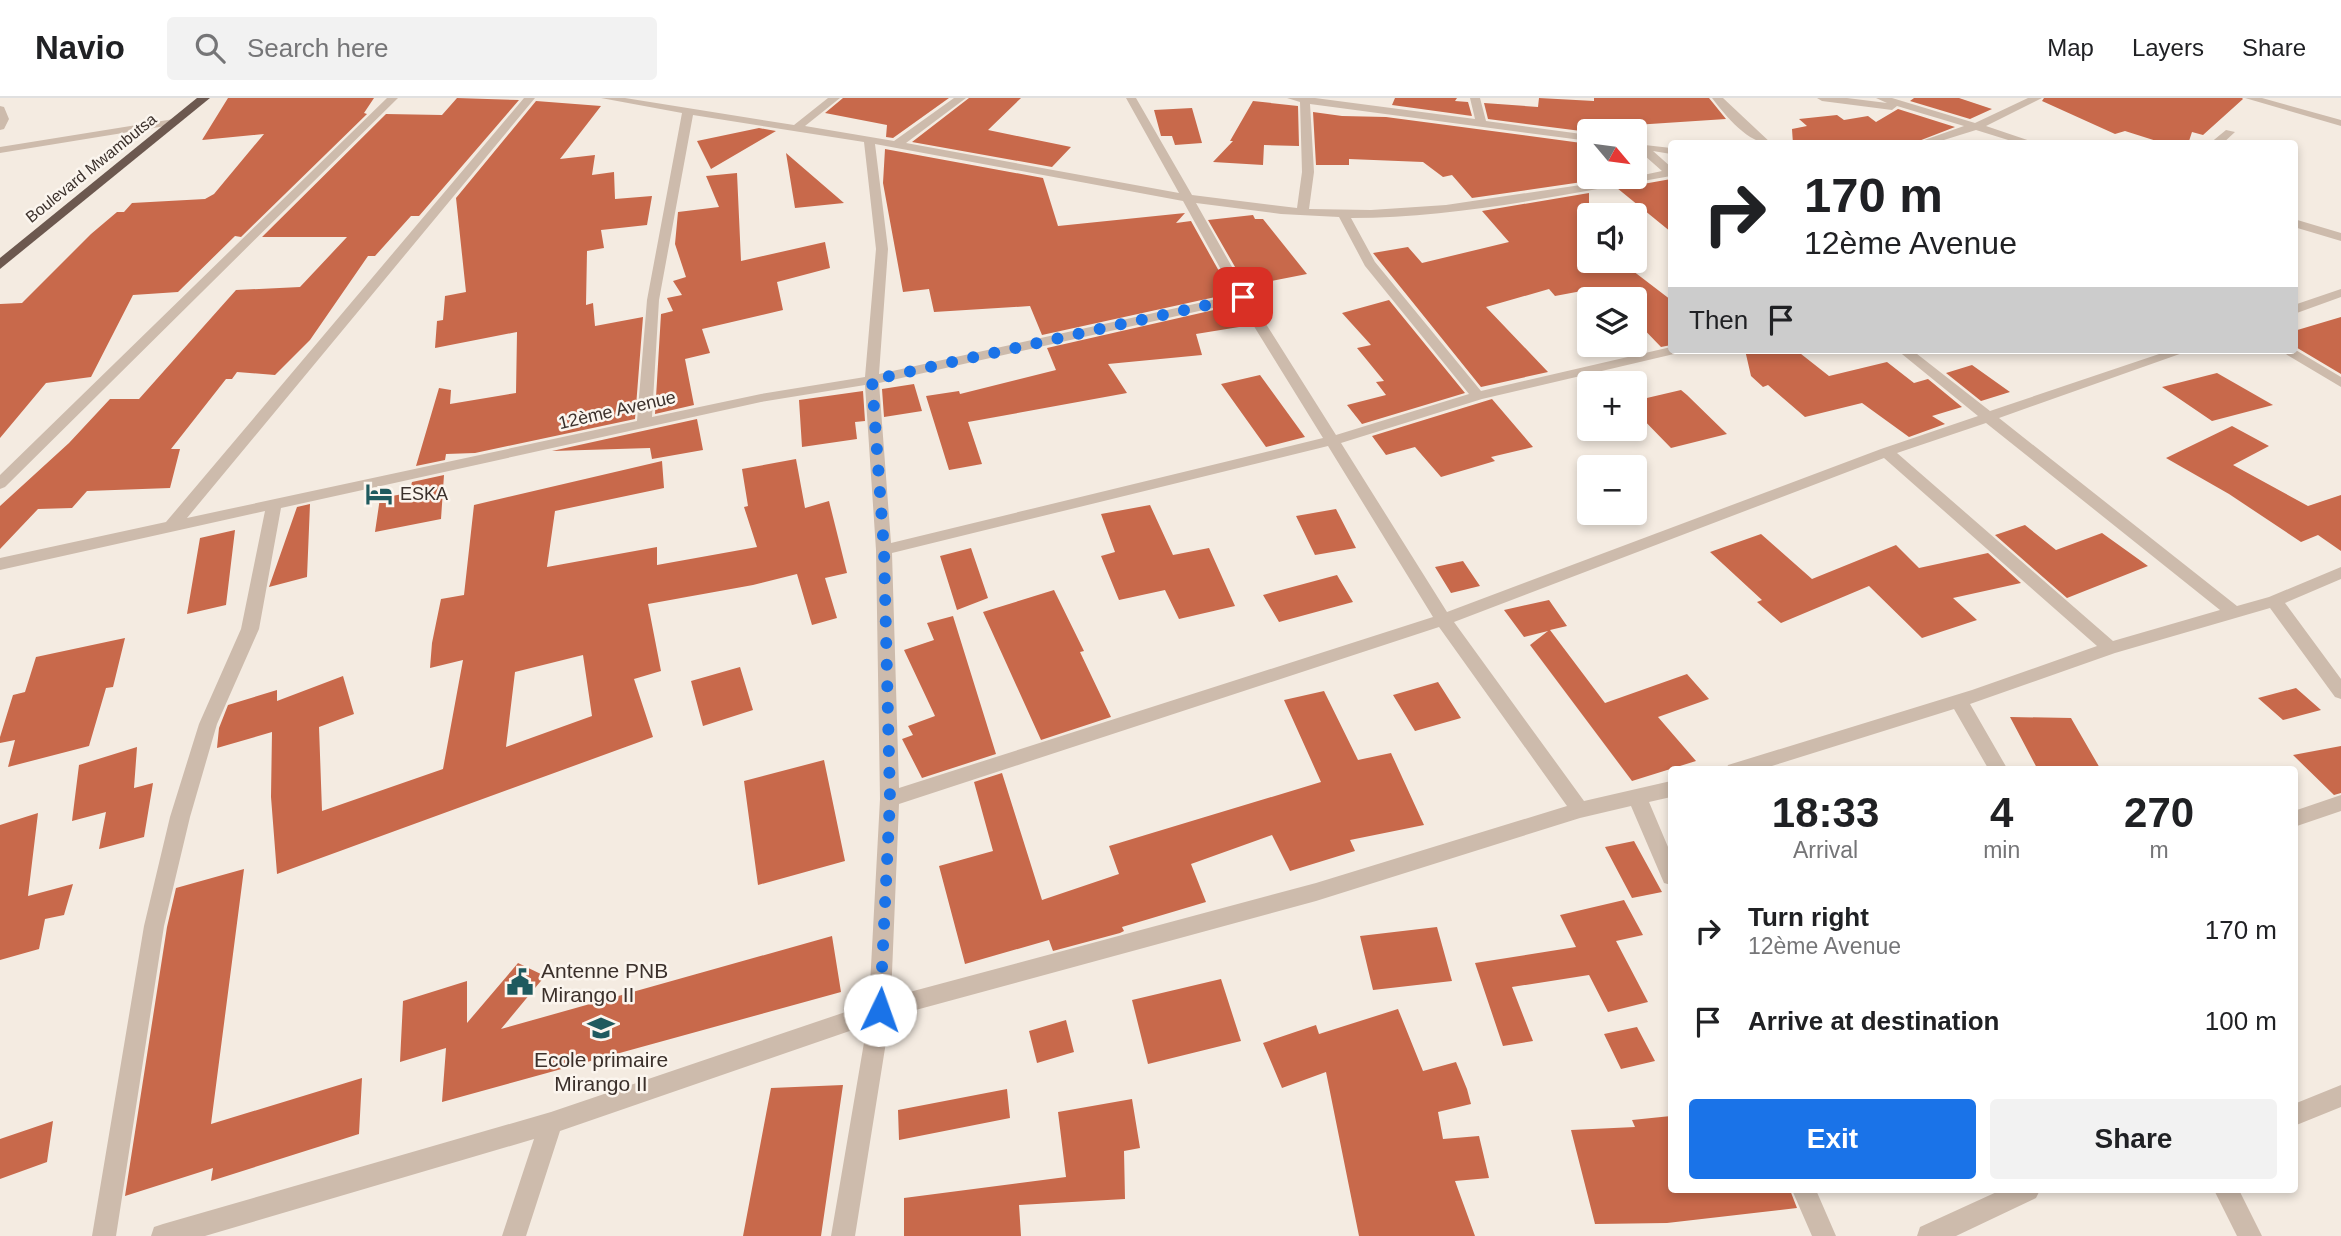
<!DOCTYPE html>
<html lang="en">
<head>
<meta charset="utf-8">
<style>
  :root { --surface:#fff; --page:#f2f2f2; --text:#202124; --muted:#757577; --line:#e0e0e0; --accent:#1a73e8 }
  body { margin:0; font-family:Arial,sans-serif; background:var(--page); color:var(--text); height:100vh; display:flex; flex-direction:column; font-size:26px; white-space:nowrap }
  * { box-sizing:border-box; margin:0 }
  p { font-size:23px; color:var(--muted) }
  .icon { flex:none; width:38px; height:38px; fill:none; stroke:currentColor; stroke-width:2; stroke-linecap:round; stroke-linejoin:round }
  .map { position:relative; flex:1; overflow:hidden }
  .drawer { position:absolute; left:1668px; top:668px; width:630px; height:427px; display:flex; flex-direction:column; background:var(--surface); border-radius:7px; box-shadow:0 4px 10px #0003 }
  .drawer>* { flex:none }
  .top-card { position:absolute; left:1668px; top:42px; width:630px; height:214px; border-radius:7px; box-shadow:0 4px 10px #0003; background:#fff; color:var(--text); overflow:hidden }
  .needle { width:46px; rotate:119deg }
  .fabs { position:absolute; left:1577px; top:21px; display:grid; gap:14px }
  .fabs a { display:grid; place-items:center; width:70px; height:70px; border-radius:7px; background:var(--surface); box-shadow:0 4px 10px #0003; font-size:35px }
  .pin { position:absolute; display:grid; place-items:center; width:60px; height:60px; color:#fff; margin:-30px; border-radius:14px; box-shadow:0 4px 10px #0006 }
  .me { position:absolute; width:77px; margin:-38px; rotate:3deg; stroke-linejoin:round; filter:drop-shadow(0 0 5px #0008) }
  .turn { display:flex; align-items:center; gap:24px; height:147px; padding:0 21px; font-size:32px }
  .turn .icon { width:91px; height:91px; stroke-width:2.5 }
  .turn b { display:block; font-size:49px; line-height:60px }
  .then { display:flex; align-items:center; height:66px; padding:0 21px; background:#0003; gap:14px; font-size:26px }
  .eta { display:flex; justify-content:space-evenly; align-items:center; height:119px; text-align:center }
  .eta b { font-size:42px; font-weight:700; line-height:49px }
  .cta { display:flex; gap:14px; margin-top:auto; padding:14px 21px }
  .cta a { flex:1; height:80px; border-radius:7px; background:var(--accent); color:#fff; font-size:28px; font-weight:700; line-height:80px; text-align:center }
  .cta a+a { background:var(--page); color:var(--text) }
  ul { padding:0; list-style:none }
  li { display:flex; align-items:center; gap:21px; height:91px; padding:0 21px }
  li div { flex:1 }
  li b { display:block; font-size:26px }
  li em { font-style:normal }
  header { display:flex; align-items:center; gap:42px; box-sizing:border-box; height:98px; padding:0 35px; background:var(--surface); border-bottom:2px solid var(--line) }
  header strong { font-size:33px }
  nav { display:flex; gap:38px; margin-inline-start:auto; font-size:24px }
  .search { width:490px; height:63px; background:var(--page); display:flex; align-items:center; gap:18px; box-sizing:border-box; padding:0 24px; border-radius:7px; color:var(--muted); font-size:26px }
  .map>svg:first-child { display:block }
  .building { fill:#c8694b; fill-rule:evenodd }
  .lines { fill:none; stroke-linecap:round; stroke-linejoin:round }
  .minor { fill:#cdbbac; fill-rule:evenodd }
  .tertiary { fill:#cdbbac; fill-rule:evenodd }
  .trunk { fill:#6c584f; fill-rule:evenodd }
  .route { stroke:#1a73e8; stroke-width:12; stroke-dasharray:0 21.6 }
  .labels { text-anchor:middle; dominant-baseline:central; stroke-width:5; stroke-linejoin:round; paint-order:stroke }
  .far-street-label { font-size:16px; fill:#3b302b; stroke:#fbf5ee }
  .street-label { font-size:18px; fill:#3b302b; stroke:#fbf5ee }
  .poi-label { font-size:18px; fill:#3b302b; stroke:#fbf5ee; text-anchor:start }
  .near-poi-label { font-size:21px; fill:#3b302b; stroke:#fbf5ee; text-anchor:start }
</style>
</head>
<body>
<header>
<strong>Navio</strong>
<div class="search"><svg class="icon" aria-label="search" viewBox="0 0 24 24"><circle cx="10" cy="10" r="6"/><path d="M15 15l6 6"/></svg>Search here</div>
<nav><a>Map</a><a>Layers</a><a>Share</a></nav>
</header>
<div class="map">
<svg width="2341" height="1138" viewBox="0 0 2341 1138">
  <rect width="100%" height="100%" fill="#f4ebe1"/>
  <path class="building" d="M 228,0 L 374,0 L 364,15 L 367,16 L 241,139 L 235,138 L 178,194 L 133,197 L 91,279 L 46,285 L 0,340 L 0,206 L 22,205 L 91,136 L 117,114 L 124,114 L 132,105 L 205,101 L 214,96 L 264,36 L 202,42 Z
    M 457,0 L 519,2 L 419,118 L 411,118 L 375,158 L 368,158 L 310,242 L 275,277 L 237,274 L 232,281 L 226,281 L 171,351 L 180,351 L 170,390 L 87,393 L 72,410 L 38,411 L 0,451 L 0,408 L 69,345 L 110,301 L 139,301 L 236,192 L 300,189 L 347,139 L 262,139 L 386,16 L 442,17 Z
    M 843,0 L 949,0 L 893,40 L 886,39 L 887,27 L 825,15 Z
    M 969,0 L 1021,0 L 988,32 L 1071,49 L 1052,69 L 912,44 Z
    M 1395,0 L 1457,0 L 1455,3 L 1468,4 L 1472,18 L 1392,7 Z
    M 1539,0 L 1594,3 L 1594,0 L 1709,0 L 1726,21 L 1589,30 L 1593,33 L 1589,34 L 1488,21 L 1484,5 L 1538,9 Z
    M 1914,0 L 1959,0 L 1992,11 L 1970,21 L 1910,3 Z
    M 2044,0 L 2242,0 L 2243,1 L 2203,37 L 2192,34 L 2188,46 L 2166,46 L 2125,33 L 2115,36 L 2042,3 Z
    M 536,3 L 601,8 L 560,61 L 595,57 L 592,77 L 614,74 L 615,101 L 652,98 L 647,127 L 601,132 L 604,150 L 587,153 L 586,207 L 593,205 L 595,228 L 643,219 L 635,321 L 475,355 L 446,356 L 445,362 L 416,368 L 439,290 L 451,292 L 450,306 L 516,295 L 517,234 L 435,250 L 437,223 L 443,222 L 445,198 L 466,194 L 456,100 Z
    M 1253,3 L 1298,8 L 1299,48 L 1264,47 L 1263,67 L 1213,64 L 1233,43 L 1230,43 Z
    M 1192,10 L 1202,45 L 1175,47 L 1172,38 L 1161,38 L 1154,12 Z
    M 1898,11 L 1955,29 L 1911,46 L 1793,46 L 1792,31 L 1807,28 L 1799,21 L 1837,17 L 1844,22 L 1868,18 L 1876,24 Z
    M 1313,14 L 1342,18 L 1386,19 L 1589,46 L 1589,83 L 1472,100 L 1452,77 L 1443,79 L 1423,64 L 1349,61 L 1349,67 L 1316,67 Z
    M 759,30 L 776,33 L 711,71 L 697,43 Z
    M 885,51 L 1043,80 L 1058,128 L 1185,115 L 1176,125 L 1191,123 L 1229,191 L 1217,194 L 1220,198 L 1042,237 L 1030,208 L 934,214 L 929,191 L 903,194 L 883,85 Z
    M 786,55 L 844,105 L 795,110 Z
    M 737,75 L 741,163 L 825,144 L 830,170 L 777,184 L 783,212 L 702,231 L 710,255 L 685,261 L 694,307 L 655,316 L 661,216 L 673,213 L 667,200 L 682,197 L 673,183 L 686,179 L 675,146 L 678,114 L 719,109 L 706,78 Z
    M 1671,81 L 1671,134 L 1617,90 L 1632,88 Z
    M 1589,95 L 1589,163 L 1620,163 L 1671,202 L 1671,247 L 1661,249 L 1634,221 L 1634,201 L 1615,201 L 1603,189 L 1555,198 L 1549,191 L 1486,209 L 1548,274 L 1481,289 L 1373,155 L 1408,149 L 1422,165 L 1509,144 L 1482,113 Z
    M 1253,117 L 1255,121 L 1263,121 L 1307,176 L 1246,188 L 1208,122 Z
    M 1389,202 L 1465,295 L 1362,326 L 1347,307 L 1386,297 L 1376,284 L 1384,283 L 1357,250 L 1371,247 L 1342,215 Z
    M 1227,209 L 1239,229 L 1196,236 L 1202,257 L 1108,266 L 1127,295 L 968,324 L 982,366 L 949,372 L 926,298 L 959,293 L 960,296 L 1056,272 L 1047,250 Z
    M 2341,219 L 2341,276 L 2294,248 L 2294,233 Z
    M 1745,252 L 1796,252 L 1829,278 L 1887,264 L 1914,285 L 1928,281 L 1962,309 L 1932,318 L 1945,326 L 1909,339 L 1862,305 L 1805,319 L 1768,287 L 1763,289 L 1751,278 Z
    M 1972,267 L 2010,294 L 1981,303 L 1946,275 Z
    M 2217,275 L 2273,307 L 2212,323 L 2162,289 Z
    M 1260,277 L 1305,339 L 1266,349 L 1221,286 Z
    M 914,286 L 922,313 L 884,319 L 882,291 Z
    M 1681,292 L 1687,297 L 1727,336 L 1671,350 L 1634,312 L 1634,303 Z
    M 863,293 L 865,323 L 855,324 L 857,341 L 802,349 L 799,302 Z
    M 1492,301 L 1533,349 L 1491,359 L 1495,363 L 1441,379 L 1415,349 L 1386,357 L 1372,338 Z
    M 697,321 L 703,352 L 652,361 L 650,350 L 552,353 Z
    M 2232,328 L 2269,348 L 2233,367 L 2308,408 L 2341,397 L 2341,453 L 2318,437 L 2301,444 L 2229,396 L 2166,360 Z
    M 796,361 L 805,410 L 829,403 L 847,475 L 825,480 L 837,520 L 812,527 L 797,476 L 753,487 L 648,506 L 661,573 L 634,581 L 653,639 L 277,776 L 271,699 L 272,634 L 217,650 L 219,630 L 228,607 L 277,592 L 277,603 L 343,578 L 354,616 L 319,629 L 322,713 L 443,671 L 463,562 L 430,570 L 432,545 L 441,501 L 464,497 L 474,407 L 662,363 L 664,390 L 555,413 L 547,469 L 657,449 L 657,467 L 757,449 L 744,409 L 748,408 L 742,371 ZM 583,557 L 592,618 L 506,649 L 515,574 Z
    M 444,377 L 441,421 L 375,434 L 380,400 L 409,395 L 412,384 Z
    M 310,406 L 307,479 L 269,489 L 297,409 Z
    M 1150,407 L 1173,457 L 1209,450 L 1235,508 L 1179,521 L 1165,492 L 1119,502 L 1101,458 L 1115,454 L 1101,416 Z
    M 1336,411 L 1356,450 L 1315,457 L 1296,418 Z
    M 2025,427 L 2056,452 L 2102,435 L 2148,468 L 2067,500 L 1995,437 Z
    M 235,432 L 226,507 L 187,516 L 200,440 Z
    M 1761,436 L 1812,481 L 1896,447 L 1919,470 L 1988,455 L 2021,485 L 1953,500 L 1977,522 L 1922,540 L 1869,488 L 1781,525 L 1757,504 L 1762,502 L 1710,454 Z
    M 971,450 L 988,500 L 957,512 L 940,458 Z
    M 1463,463 L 1480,488 L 1451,495 L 1435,469 Z
    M 1337,477 L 1353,504 L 1279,524 L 1263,497 Z
    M 1054,492 L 1084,553 L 1080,554 L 1111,619 L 1041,642 L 983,514 Z
    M 1549,502 L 1567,528 L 1550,532 L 1605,605 L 1687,576 L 1709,601 L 1658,619 L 1696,663 L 1632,683 L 1530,547 L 1548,533 L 1524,539 L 1504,512 Z
    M 953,518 L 996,656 L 922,680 L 902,641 L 913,637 L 908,628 L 935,618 L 904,552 L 934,542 L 927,525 Z
    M 125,540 L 113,589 L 106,590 L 89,648 L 8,669 L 15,642 L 0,645 L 0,639 L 13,597 L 25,594 L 36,559 Z
    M 740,569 L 753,612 L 703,628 L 691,583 Z
    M 1438,584 L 1461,620 L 1415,633 L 1393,597 Z
    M 2296,590 L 2321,612 L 2283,622 L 2258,600 Z
    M 1324,593 L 1358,662 L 1391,655 L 1424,727 L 1350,742 L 1355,753 L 1290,773 L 1272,737 L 1191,766 L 1206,804 L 1122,829 L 1124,833 L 1120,835 L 1053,853 L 1049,842 L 965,866 L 939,768 L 993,753 L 974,684 L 1002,675 L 1042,802 L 1119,776 L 1109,748 L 1321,684 L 1284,602 Z
    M 2010,619 L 2071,620 L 2101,672 L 2038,672 Z
    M 2341,648 L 2341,695 L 2334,697 L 2293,657 Z
    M 137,649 L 134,690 L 153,685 L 144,739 L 99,751 L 106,714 L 72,723 L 79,667 Z
    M 824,662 L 845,763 L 758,787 L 744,683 Z
    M 38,715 L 28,798 L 73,786 L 64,817 L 45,821 L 39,851 L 0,862 L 0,727 Z
    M 1634,743 L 1662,794 L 1632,800 L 1605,749 Z
    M 244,771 L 211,1026 L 362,980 L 359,1036 L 211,1083 L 213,1070 L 125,1098 L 167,829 L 176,790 Z
    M 1624,802 L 1643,837 L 1616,843 L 1648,904 L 1608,914 L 1589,877 L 1512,889 L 1533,943 L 1503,948 L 1475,865 L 1576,849 L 1560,817 Z
    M 1437,829 L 1452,883 L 1373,892 L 1360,838 Z
    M 832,838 L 841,894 L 442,1004 L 446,950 L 400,964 L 403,903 L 467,883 L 467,925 L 518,865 L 545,878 L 501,931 Z
    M 1221,881 L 1241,943 L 1148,966 L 1132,902 Z
    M 1398,911 L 1423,973 L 1456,964 L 1467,991 L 1471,1006 L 1438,1014 L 1443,1041 L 1479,1038 L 1489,1080 L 1455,1083 L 1475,1138 L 1359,1138 L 1326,974 L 1282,990 L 1263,945 L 1316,927 L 1319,936 Z
    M 1066,922 L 1074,954 L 1037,965 L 1029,933 Z
    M 1637,929 L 1655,963 L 1621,971 L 1604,936 Z
    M 843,987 L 821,1138 L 743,1138 L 771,990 Z
    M 1007,991 L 1010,1020 L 899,1042 L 898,1012 Z
    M 1132,1001 L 1140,1050 L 1124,1053 L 1125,1101 L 1019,1107 L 1021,1138 L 904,1138 L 904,1100 L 1066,1079 L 1058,1014 Z
    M 1671,1018 L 1671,1092 L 1790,1092 L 1797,1110 L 1667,1125 L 1595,1126 L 1571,1032 L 1635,1029 L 1632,1022 Z
    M 53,1023 L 47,1064 L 0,1081 L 0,1041 Z"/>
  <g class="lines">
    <path class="minor" d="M 387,0 L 398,0 L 5,389 L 0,391 L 0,377 Z
      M 524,0 L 535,0 L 187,420 L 637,323 L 647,202 L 682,15 L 601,0 L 625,0 L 794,27 L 828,0 L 840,0 L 805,28 L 894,43 L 954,0 L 966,0 L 906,45 L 1179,95 L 1126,0 L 1136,0 L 1192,97 L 1297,110 L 1302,74 L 1300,4 L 1287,0 L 1315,0 L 1475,21 L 1470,0 L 1480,0 L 1486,23 L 1589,37 L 1589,43 L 1310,6 L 1314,74 L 1309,111 L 1371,112 L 1446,107 L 1634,79 L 1662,73 L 1636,50 L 1636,46 L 1671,50 L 1671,56 L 1653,53 L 1671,69 L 1671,78 C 1565,96 1459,120 1351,120 L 1375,164 L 1481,293 L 1671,249 L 1671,252 L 1681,252 L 1674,256 L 1482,301 L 1341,345 L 1447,514 L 1881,351 L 1978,318 L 1897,252 L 1912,252 L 1990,313 L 2171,252 L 2191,252 L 1999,320 L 2237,508 L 2269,499 L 2341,469 L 2341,481 L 2285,505 L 2341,581 L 2341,601 L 2335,599 L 2270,510 L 2115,555 L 1970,606 L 2008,672 L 1989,672 L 1954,611 L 1759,672 L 1726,672 L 1728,667 L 1972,592 L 2097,548 L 1884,360 L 1454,524 L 1584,703 L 1671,683 L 1671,699 L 1649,704 L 1671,756 L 1671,787 L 1664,785 L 1631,708 L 1580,720 L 1316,803 L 890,919 L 855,1138 L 831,1138 L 867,927 L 560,1033 L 526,1138 L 502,1138 L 534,1041 L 205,1138 L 151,1138 L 154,1129 L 163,1126 L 551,1014 L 869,906 L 880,701 L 876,452 L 865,287 L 761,304 L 281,410 L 259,531 L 217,626 L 190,719 L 164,828 L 116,1138 L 92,1138 L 144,828 L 170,719 L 199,626 L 241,531 L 265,413 L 0,472 L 0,460 L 166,424 ZM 693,17 L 864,44 L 876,151 L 865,279 L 761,296 L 652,319 L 659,202 ZM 875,46 L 1183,103 L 1235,197 L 879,276 L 888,151 ZM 1196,105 L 1281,116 L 1339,119 L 1365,168 L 1469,296 L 1336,337 L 1249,199 ZM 1239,204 L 1323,340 L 891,445 L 879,285 ZM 1986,325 L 2220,512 L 2113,543 L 1897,355 ZM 1328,348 L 1433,519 L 899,690 L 892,455 ZM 1439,529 L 1567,708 L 1316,785 L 891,899 L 899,706 Z
      M 1712,0 L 1723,0 L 1772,46 C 1748,46 1726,18 1712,0 Z
      M 1817,0 L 1847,0 L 1887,5 L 1876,0 L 1892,0 L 1975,25 L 2028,0 L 2042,0 L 1986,28 L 2039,46 L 2021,46 L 1976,32 L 1931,46 L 1913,46 L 1964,28 L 1897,8 L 1892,12 L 1822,3 Z
      M 2245,0 L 2262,0 L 2341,22 L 2341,28 Z
      M 0,8 L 4,9 L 9,21 L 4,31 L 0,32 Z
      M 2226,32 L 2235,34 L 2222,46 L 2209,46 Z
      M 2294,121 L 2341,135 L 2341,143 L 2294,129 Z
      M 2341,191 L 2341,199 L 2294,216 L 2294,207 Z
      M 2294,251 L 2341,279 L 2341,289 L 2279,252 Z
      M 2341,697 L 2341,713 L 2294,729 L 2294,713 Z
      M 2341,987 L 2341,1009 L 2294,1028 L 2294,1006 Z
      M 1792,1092 L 1816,1092 L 1836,1138 L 1812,1138 Z
      M 2001,1092 L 2040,1092 L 2036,1100 L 1956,1138 L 1917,1138 L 1920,1129 Z
      M 2214,1092 L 2239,1092 L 2262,1138 L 2237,1138 Z"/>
    <path class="tertiary" d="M 174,21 L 179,24 L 178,26 L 0,55 L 0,49 Z"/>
    <path class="trunk" d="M 197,0 L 210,0 L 0,171 L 0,160 Z"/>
  </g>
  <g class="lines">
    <path class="route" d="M 880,912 L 890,701 L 884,452 L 872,282 L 1243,199"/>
  </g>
  <defs>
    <symbol id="hotel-bare" viewBox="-9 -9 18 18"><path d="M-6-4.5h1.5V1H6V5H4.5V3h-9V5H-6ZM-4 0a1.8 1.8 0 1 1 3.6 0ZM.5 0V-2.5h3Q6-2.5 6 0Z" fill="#1f5a5e" stroke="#fbf5ee" stroke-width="2.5" paint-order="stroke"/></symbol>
    <symbol id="civic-bare" viewBox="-9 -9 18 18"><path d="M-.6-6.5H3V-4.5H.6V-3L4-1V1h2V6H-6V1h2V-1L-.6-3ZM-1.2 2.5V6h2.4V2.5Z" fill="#1f5a5e" stroke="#fbf5ee" stroke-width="2.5" paint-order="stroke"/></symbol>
    <symbol id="school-bare" viewBox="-9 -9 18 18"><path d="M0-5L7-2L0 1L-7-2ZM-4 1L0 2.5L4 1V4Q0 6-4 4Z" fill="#1f5a5e" stroke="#fbf5ee" stroke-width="2.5" paint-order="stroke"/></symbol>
  </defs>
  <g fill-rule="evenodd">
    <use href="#hotel-bare" x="360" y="377" width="38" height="38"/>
    <use href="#civic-bare" x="501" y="865" width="38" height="38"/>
    <use href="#school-bare" x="582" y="911" width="38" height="38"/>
  </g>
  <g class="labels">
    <g class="far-street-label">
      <text transform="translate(91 70) rotate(-39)">Boulevard Mwambutsa</text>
    </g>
    <g class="street-label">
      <text transform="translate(617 312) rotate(-13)">12ème Avenue</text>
    </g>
    <g class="poi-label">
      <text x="400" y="396">ESKA</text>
    </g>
    <g class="near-poi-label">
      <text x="541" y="872">Antenne PNB<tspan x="541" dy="24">Mirango II</tspan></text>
      <text x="601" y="961" text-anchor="middle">Ecole primaire<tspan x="601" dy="24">Mirango II</tspan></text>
    </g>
  </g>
</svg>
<div class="fabs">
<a><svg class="needle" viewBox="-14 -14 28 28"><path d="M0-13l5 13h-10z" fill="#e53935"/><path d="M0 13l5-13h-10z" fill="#757577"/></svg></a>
<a><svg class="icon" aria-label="sound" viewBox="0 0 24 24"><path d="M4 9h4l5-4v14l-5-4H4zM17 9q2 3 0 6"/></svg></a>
<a><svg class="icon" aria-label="layers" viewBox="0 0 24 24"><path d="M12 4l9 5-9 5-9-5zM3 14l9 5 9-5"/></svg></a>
<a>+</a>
<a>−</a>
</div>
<div class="pin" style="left:1243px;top:199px;background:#d93025"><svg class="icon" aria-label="arrive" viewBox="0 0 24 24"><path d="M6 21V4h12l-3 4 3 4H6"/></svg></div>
<svg class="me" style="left:880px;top:912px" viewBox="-20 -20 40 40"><circle r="19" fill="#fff"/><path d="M0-13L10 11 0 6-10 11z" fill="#1a73e8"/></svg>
<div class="top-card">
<div class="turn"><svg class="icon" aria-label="right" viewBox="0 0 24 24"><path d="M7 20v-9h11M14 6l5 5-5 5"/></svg><div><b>170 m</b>12ème Avenue</div></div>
<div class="then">Then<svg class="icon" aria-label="arrive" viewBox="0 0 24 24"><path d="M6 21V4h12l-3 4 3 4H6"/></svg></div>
</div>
<section class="drawer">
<div class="eta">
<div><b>18:33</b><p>Arrival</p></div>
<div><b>4</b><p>min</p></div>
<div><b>270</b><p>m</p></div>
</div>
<ul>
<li><svg class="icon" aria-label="right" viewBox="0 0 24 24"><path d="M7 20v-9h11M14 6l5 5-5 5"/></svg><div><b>Turn right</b><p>12ème Avenue</p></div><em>170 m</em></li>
<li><svg class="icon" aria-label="arrive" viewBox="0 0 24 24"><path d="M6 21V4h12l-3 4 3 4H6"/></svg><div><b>Arrive at destination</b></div><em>100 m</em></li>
</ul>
<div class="cta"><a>Exit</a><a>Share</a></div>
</section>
</div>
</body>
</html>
